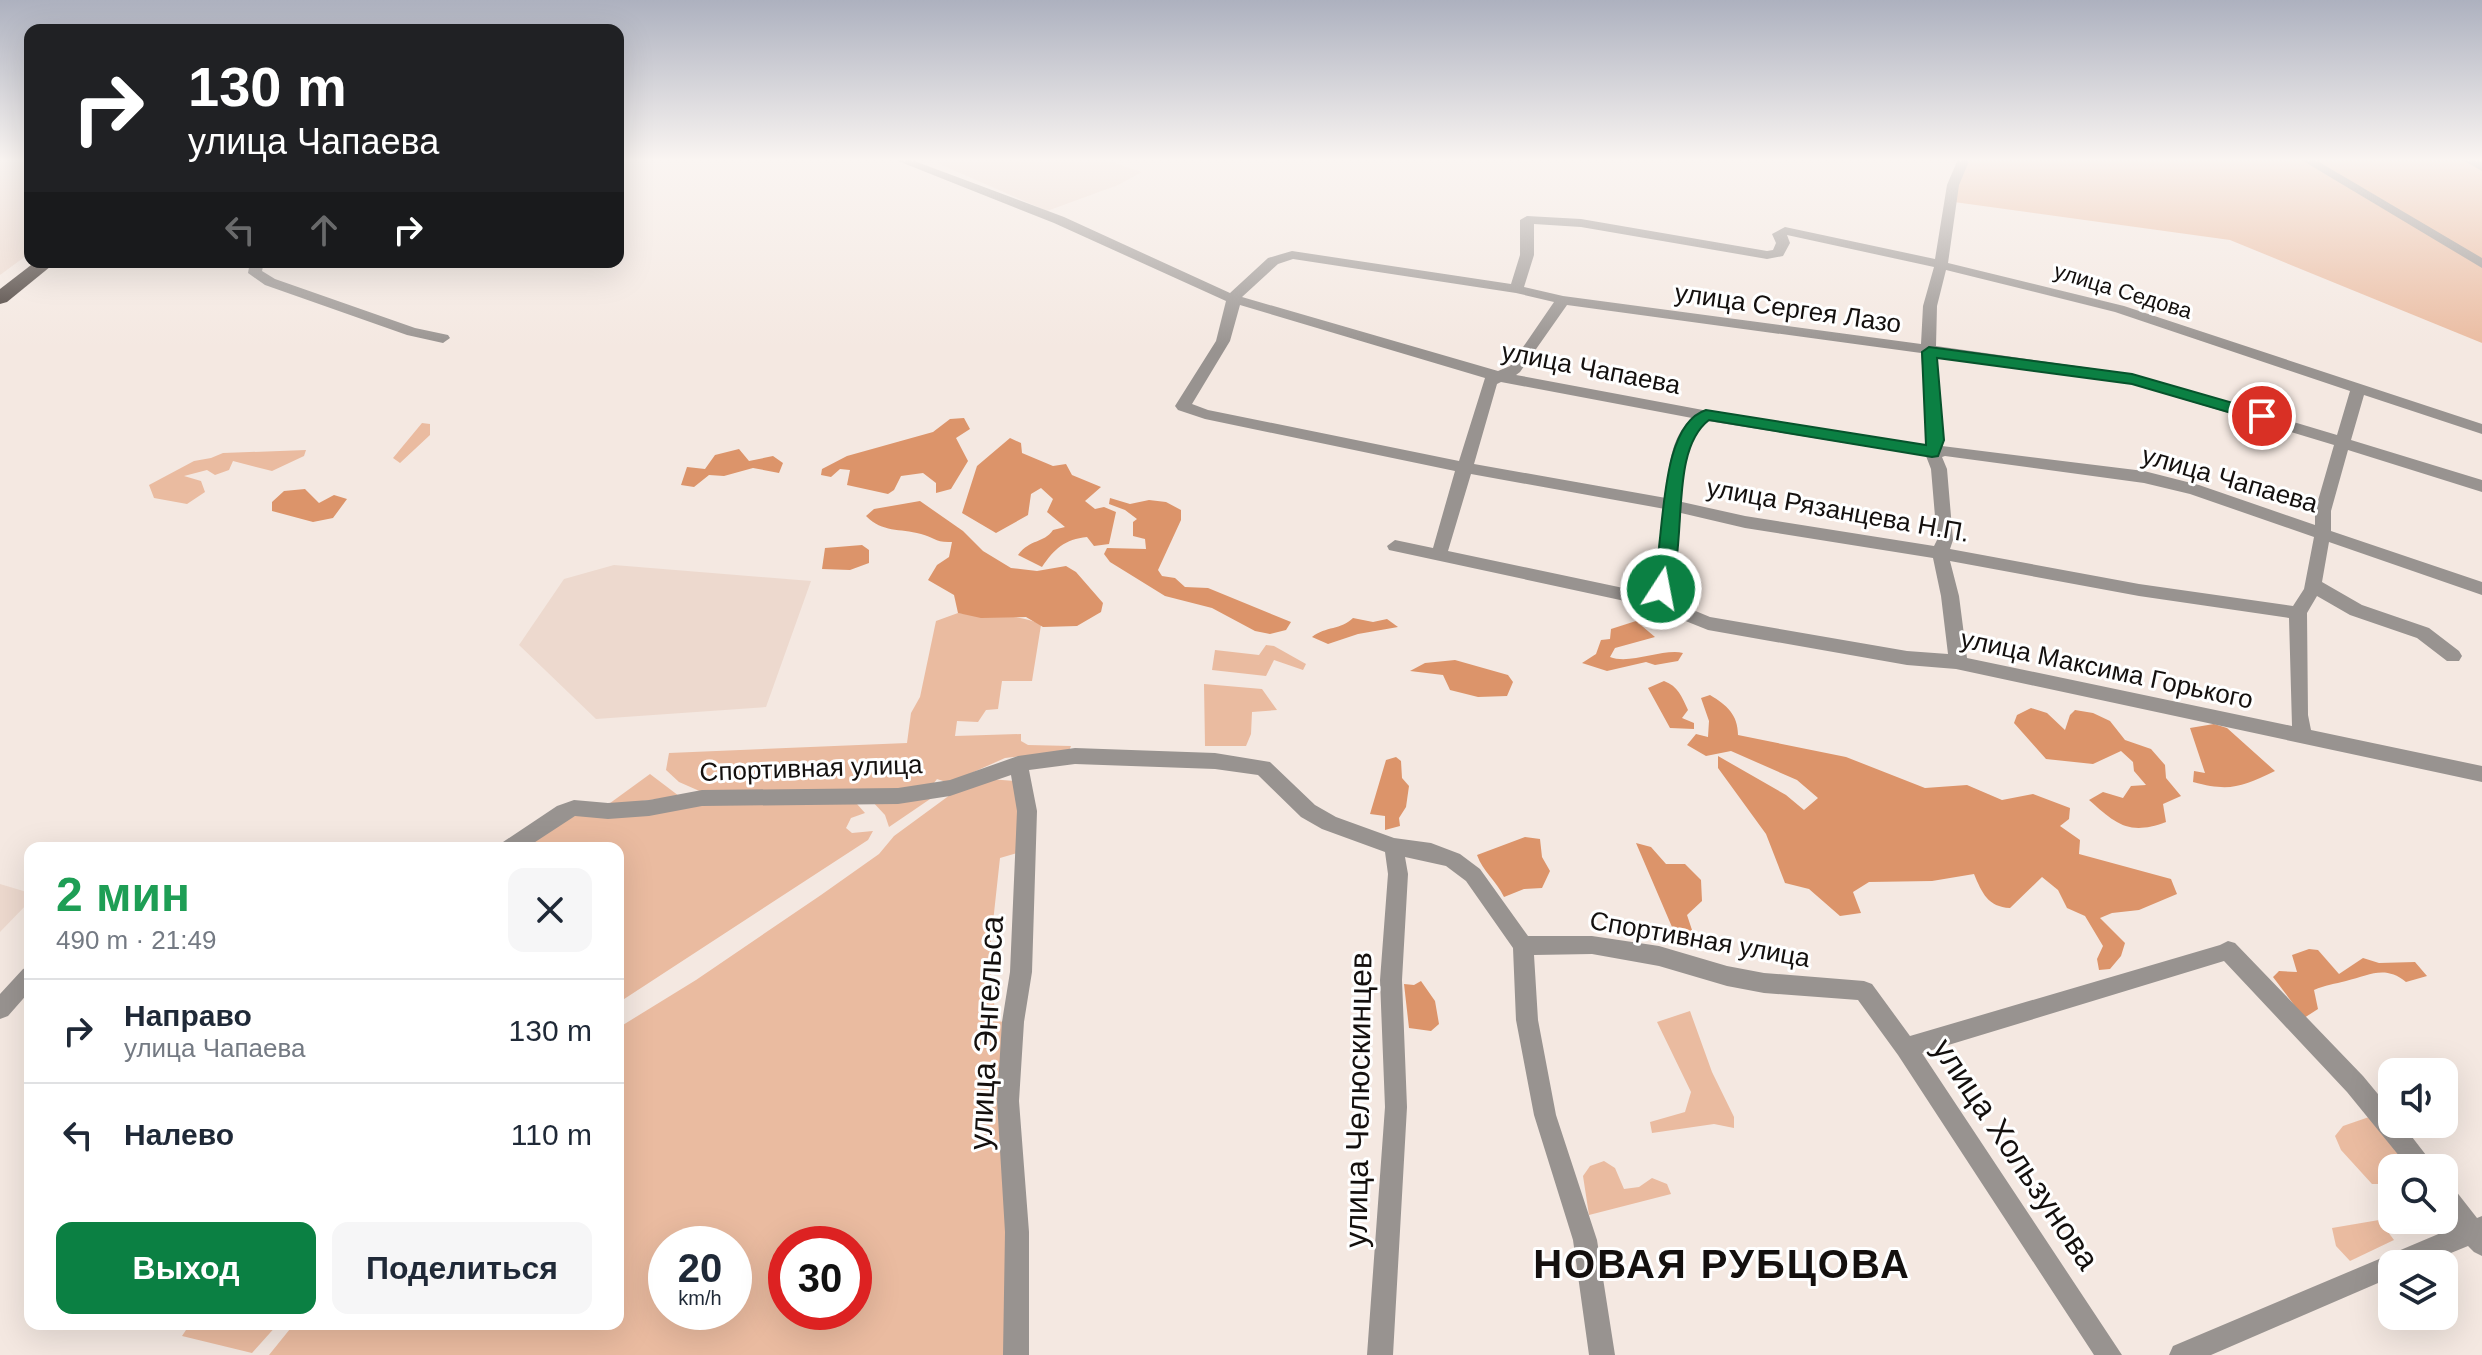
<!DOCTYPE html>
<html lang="ru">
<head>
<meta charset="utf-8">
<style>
  :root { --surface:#fff; --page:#f6f6f7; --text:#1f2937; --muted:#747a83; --line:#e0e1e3; --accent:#0b8043 }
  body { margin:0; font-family:Helvetica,sans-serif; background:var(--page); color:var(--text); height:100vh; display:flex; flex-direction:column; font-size:30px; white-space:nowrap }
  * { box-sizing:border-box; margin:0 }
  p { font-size:26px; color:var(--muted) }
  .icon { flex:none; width:44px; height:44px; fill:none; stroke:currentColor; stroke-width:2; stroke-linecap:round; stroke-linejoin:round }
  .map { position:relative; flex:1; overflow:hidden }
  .sheet { position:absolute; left:24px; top:842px; width:600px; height:488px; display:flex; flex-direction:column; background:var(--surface); border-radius:16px; box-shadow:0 8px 32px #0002 }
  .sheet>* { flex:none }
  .guide { position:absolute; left:24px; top:24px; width:600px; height:244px; border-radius:16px; box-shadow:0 8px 32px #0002; background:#202124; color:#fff; overflow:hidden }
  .fabs { position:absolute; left:2378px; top:1058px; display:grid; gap:16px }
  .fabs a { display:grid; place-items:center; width:80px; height:80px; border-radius:16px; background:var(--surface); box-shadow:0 8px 32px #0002; font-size:40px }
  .speed { position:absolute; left:648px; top:1226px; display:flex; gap:16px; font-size:40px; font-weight:700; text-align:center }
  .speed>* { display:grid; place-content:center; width:104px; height:104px; border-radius:50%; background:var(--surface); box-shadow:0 8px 32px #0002; line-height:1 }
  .speed small { font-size:20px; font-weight:400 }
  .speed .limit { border:12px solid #d22; background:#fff; color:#111 }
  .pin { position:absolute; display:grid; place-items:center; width:68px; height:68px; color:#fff; margin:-34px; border:4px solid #fff; border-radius:50%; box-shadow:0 2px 8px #0007 }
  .me { position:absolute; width:88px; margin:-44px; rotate:11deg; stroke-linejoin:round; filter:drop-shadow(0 0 6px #0008) }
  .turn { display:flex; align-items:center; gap:28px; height:168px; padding:0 32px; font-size:36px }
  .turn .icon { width:104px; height:104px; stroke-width:2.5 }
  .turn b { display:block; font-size:56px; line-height:68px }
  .lanes { display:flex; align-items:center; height:76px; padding:0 32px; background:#0003; justify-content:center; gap:40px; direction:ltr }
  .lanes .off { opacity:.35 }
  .round { display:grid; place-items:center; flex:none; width:84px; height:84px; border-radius:16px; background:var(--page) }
  .head { display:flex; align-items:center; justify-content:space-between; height:136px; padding:0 32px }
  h1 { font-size:48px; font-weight:700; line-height:60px; color:#1e9e55 }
  .action { display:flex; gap:16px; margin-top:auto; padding:16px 32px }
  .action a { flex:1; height:92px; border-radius:16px; background:var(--accent); color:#fff; font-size:32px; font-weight:700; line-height:92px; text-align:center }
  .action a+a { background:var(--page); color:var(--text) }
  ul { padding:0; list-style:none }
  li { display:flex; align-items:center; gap:24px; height:104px; padding:0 32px; border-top:2px solid var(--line) }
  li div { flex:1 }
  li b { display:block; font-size:30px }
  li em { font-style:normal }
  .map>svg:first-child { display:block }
  .built { fill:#edd9ce }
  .green { fill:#eabba0; fill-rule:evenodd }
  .forest { fill:#dc946a }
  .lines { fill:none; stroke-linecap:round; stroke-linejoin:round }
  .street { fill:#989390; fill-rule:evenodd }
  .highway { fill:#3e342f; fill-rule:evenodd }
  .route { fill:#0b8043; stroke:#07532c; stroke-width:2 }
  .labels { text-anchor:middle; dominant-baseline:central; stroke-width:6; stroke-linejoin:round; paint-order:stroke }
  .far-street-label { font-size:22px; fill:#14100e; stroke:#fff }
  .street-label { font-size:26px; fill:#14100e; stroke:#fff }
  .near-street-label { font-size:32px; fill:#14100e; stroke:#fff }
  .near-district-label { font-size:40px; font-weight:bold; letter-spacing:2px; fill:#14100e; stroke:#fff }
</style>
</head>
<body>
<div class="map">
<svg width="2482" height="1355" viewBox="0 0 2482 1355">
  <rect width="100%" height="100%" fill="#f4e8e1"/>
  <path class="built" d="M 0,159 L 30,159 L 30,253 L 0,275 Z
    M 943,159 L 1103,159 L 1142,172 L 1118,185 L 1047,211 L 937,163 Z
    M 614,565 L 811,581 L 766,707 L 596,719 L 519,645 L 564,579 Z
    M 0,884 L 30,893 L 30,901 L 0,932 Z"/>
  <path class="green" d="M 1965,159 L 2482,159 L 2482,343 L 2230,240 L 1954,202 Z
    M 422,423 L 430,424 L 430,435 L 400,463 L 393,458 Z
    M 306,450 L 304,456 L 272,471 L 233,461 L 229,470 L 215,475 L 207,470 L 184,476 L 201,481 L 205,492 L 187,504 L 154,498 L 149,485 L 194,461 L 211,458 L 223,453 Z
    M 958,613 C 985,618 1018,612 1041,625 L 1032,681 L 1002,681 L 998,709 L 986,710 L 978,722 L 957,721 L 955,736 L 1021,734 L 1021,741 L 1028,745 L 1071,746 L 1069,751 L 1005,758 L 949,783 L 937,779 L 930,788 L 704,793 L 679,782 L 666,770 L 669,753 L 907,743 L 911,713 L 920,697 L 936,621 Z
    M 1266,645 L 1274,646 L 1306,664 L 1303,670 L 1274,660 L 1266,676 L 1212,670 L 1215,650 L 1259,655 Z
    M 1204,684 L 1262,689 L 1277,710 L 1252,712 L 1251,734 L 1246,746 L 1205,746 Z
    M 650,774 L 679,796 L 606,806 Z
    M 989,779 L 1015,781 L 1021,852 L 1000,858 L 988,968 L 993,979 L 995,1021 L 1005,1022 L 1009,1240 L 1007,1355 L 269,1355 L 294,1324 L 618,1324 L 618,1028 L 696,980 L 821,895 L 879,854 L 894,836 L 954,792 ZM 666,1244 L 734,1244 L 734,1312 L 666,1312 ZM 786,1244 L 854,1244 L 854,1312 L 786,1312 Z
    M 936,795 L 889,827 L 885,815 L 870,799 Z
    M 706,802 L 857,804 L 865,813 L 851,818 L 846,828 L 852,833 L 873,831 L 868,840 L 618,1003 L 618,848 L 526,848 L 559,821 L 581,814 Z
    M 1690,1011 L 1712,1072 L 1734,1117 L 1734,1128 L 1714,1124 L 1652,1133 L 1650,1122 L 1685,1112 L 1691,1092 L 1657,1022 Z
    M 2369,1117 L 2413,1168 L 2392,1168 L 2392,1184 L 2372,1184 L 2341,1150 L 2335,1136 L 2343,1126 Z
    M 1604,1161 L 1615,1168 L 1624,1189 L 1639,1187 L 1652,1178 L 1667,1184 L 1671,1194 L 1589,1215 L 1583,1176 L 1590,1166 Z
    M 2379,1220 L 2394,1240 L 2350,1261 L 2336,1246 L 2332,1228 Z
    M 190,1324 L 278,1324 L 252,1353 L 182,1336 Z"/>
  <path class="forest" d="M 964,418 L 970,429 L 956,438 L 968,461 L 951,489 L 936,493 L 936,483 L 923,473 L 901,476 L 894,490 L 888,494 L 847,485 L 850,470 L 840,469 L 831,477 L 821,475 L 822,469 L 847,456 L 933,432 L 950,419 Z
    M 1010,438 L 1021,443 L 1022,453 L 1053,466 L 1066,464 L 1072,475 L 1101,487 L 1085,501 L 1095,509 L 1104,507 L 1116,512 L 1109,544 L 1094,546 L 1087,537 C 1065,539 1054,549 1042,567 L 1018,555 C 1031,538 1043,544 1053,530 L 1065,527 L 1047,512 L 1053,499 L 1041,488 L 1031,494 L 1028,515 L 996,533 L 962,513 L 977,466 Z
    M 739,449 L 749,461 L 773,456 L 783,463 L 779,473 L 753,468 L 724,476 L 709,475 L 694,487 L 681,485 L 687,467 L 705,469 L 715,455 Z
    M 305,489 L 319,503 L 334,495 L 347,499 L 333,518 L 313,522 L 272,511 L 272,502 L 284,491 Z
    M 1110,498 L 1130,504 L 1149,500 L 1166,502 L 1181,510 L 1181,520 L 1158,570 L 1162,576 L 1175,578 L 1185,587 L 1208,588 L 1291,622 L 1286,630 L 1270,634 L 1255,631 L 1212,608 L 1165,596 L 1110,562 L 1104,554 L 1107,548 L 1146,549 L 1145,539 L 1133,536 L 1133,522 L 1137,519 L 1125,510 L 1109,504 Z
    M 920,501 L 963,531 L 983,551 L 1011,568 L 1037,571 L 1066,566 L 1076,572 L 1103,603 L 1101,612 L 1077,626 L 1043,627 L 1026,617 L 981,618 L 958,613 L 954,595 L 928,580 L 937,565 L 949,557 L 952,542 C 935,543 934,537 921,534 C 899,528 883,533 866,516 L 874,509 Z
    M 862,545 L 869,550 L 869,563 L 850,570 L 822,569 L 825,548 Z
    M 1353,618 L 1373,622 L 1387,619 L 1398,627 L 1358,634 L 1328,644 L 1312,637 C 1326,626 1341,630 1353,618 Z
    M 1636,621 L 1655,637 L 1615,648 L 1610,657 C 1630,665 1664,648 1683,653 L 1678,661 L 1655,665 L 1646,662 L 1607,671 L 1582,663 L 1596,654 L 1601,640 L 1610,639 L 1611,629 Z
    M 1455,660 L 1508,675 L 1513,682 L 1507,696 L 1478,697 L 1450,690 L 1443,675 L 1410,671 L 1425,663 Z
    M 1664,681 C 1678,686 1682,697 1688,710 L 1682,718 L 1694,723 L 1694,729 L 1670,728 L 1648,688 Z
    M 1710,695 C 1727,705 1738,715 1738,735 L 1846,757 L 1925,788 L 1967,785 L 2002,800 L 2033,794 L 2070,808 L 2069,819 L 2060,826 L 2080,840 L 2079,854 L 2171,879 L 2177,894 L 2139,910 L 2112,913 L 2100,918 L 2125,943 L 2121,956 L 2110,969 L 2099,970 L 2097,959 L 2103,946 L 2085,916 L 2067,908 L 2058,890 L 2042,877 L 2010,908 C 1988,907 1982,893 1974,874 L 1932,881 L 1869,882 L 1853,892 L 1861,913 L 1840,916 L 1809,889 L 1785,883 L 1766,834 L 1718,768 L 1718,756 L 1786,795 L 1804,810 L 1818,798 L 1797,780 L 1731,751 L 1706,756 L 1687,745 L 1696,734 L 1708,737 L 1709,721 L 1701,698 Z
    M 2031,708 L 2047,713 L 2065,730 L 2070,715 L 2075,710 L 2093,713 L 2110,721 L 2125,740 L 2151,749 L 2165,765 L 2166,778 L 2181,796 L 2163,804 L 2166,822 C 2129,836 2116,824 2089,800 L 2103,792 L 2123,798 L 2131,786 L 2146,785 L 2134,771 L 2133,762 L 2121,751 L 2093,764 L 2046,759 L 2014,723 L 2017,715 Z
    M 2214,724 L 2227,728 L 2275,771 C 2241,787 2230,792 2193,782 L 2194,771 L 2205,773 L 2190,728 Z
    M 1396,757 L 1401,761 L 1402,778 L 1409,786 L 1406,807 L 1399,818 L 1400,826 L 1385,830 L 1385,816 L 1370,814 L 1386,760 Z
    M 1525,837 L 1540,839 L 1542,857 L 1550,871 L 1542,888 L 1524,889 L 1504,897 C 1496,880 1483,872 1477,855 Z
    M 1636,843 L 1651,847 L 1666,864 L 1685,864 L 1701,880 L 1702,901 L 1687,915 L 1693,933 L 1691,943 L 1675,934 Z
    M 2309,949 L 2318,950 L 2339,974 L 2363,958 L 2379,963 L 2415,962 L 2427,976 L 2406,982 C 2385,965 2370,975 2346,981 C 2335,984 2325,985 2314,990 L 2318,1009 L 2304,1018 L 2273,977 L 2279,971 L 2297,972 L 2292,955 Z
    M 1421,981 L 1435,1001 L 1439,1024 L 1431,1031 L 1409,1028 L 1404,984 L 1414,985 Z"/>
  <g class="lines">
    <path class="street" d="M 893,159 L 909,159 L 1064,217 L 1230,293 L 1268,258 L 1292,251 L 1511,284 L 1520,255 L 1520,220 L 1527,216 L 1581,219 L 1767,251 L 1773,250 L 1776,243 L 1772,234 L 1785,227 L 1935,259 L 1947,185 L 1958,159 L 1970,159 L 1959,185 L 1948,263 L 2124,306 L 2482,424 L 2482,434 L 2364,395 L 2351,440 L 2482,480 L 2482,492 L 2348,450 L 2331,511 L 2331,531 L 2482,582 L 2482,595 L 2329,542 L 2322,582 L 2362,605 L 2429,628 L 2459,651 L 2462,656 L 2459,661 L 2447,661 L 2417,638 L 2350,615 L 2317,596 L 2307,613 L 2308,715 L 2311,730 L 2482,766 L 2482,782 L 1956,669 L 1907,665 L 1708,630 L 1648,606 L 1389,550 L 1387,546 L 1395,540 L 1433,548 L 1455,471 L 1205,419 L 1178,410 L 1175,406 L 1216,341 L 1226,301 L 1054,223 ZM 1534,224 L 1581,227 L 1767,259 L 1783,256 L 1790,243 L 1787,235 L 1934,267 L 1923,306 L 1921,344 L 1563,296 L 1524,287 L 1534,255 ZM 1293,259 L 1516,293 L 1554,302 L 1510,366 L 1498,371 L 1242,297 L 1278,264 ZM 1946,270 L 2115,312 L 2350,391 L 2337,435 L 2132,374 L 1936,346 L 1937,306 ZM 1240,305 L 1485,378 L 1459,461 L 1208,410 L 1192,404 L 1230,341 ZM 1567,305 L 1921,353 L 1928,440 L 1926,446 L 1751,419 L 1516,375 L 1520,372 ZM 1936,355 L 2132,384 L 2334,445 L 2315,511 L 2315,525 L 2199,485 L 2144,471 L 1942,446 L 1944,440 ZM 1501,382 L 1692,418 C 1670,437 1668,471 1666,498 L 1474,464 L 1497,384 ZM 1708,421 L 1926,456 L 1931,469 L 1937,540 L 1934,546 L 1745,516 L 1682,502 C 1683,473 1684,439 1708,421 ZM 1945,456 L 2144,483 L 2190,494 L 2314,537 L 2304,589 L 2293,606 L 2139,584 L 1950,549 L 1953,540 L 1947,469 L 1942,457 ZM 1471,474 L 1665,509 C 1663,538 1663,568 1647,593 L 1448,551 ZM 1681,513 L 1745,528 L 1933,558 L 1941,596 L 1948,654 L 1907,651 L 1710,617 L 1662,597 L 1676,565 ZM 1950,561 L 2139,596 L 2289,618 L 2292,726 L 1967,658 L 1959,596 Z
      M 2300,159 L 2314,159 L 2482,258 L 2482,268 Z
      M 2461,159 L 2476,159 L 2482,162 L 2482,171 Z
      M 250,262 L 264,262 L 262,271 L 275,279 L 415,328 L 448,335 L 450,338 L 443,343 L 407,335 L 265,285 L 248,273 Z
      M 1075,748 L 1215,753 L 1270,762 L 1315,805 L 1336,817 L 1394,838 L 1431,843 L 1460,854 L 1480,869 L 1528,936 L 1592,936 L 1659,946 L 1727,966 L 1764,973 L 1864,981 L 1872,984 L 1910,1036 L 2220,945 L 2228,941 L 2235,943 L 2363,1076 L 2392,1111 L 2392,1124 L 2402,1124 L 2436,1168 L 2409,1168 L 2347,1092 L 2224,961 L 1922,1053 L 2122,1355 L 2094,1355 L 1898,1055 L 1858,1000 L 1764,993 L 1727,986 L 1659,966 L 1592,954 L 1534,955 L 1538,1020 L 1556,1115 L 1597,1240 L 1615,1355 L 1589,1355 L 1573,1240 L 1534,1115 L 1516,1020 L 1513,948 L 1466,881 L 1446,866 L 1405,857 L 1408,874 L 1402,980 L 1407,1107 L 1393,1355 L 1367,1355 L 1385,1107 L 1380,980 L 1388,874 L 1385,852 L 1322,829 L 1301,817 L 1258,775 L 1215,769 L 1075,764 L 1029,770 L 1037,811 L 1032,972 L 1024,1022 L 1019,1101 L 1029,1232 L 1029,1355 L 1003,1355 L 1005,1232 L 997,1101 L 1002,1022 L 1010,972 L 1017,811 L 1011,775 L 950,796 L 898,804 L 702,806 L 649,816 L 608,819 L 575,816 L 526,848 L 500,848 L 503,842 L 557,806 L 574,800 L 608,803 L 649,800 L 702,790 L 898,788 L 950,780 L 1018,756 Z
      M 30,966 L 30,991 L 8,1016 L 0,1019 L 0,994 L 23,969 Z
      M 2444,1182 L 2452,1186 L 2477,1218 L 2482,1216 L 2482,1256 L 2474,1252 L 2468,1246 L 2424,1264 L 2392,1264 L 2392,1277 L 2211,1355 L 2169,1355 L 2173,1346 L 2455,1227 L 2444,1213 Z"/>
    <path class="highway" d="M 35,262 L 56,262 L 7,302 L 0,304 L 0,289 Z"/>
  </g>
  <linearGradient id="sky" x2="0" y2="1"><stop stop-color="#adb1bf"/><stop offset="0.46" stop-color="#faf5f2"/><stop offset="1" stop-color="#faf5f2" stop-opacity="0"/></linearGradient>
  <rect width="2482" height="348" fill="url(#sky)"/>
  <path class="route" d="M 1929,347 L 2132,374 L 2268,413 L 2270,416 L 2262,422 L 2132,384 L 1937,358 L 1944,440 L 1938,456 L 1932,457 L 1709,420 C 1667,452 1690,549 1667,594 L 1655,594 L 1652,589 C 1666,546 1656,426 1706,410 L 1926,445 L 1922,352 Z"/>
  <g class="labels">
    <g class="far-street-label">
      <text transform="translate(2123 291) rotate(17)">улица Седова</text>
    </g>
    <g class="street-label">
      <text transform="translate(1788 308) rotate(8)">улица Сергея Лазо</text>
      <text transform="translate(1591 368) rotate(11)">улица Чапаева</text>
      <text transform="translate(2230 479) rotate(16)">улица Чапаева</text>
      <text transform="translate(1838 510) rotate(10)">улица Рязанцева Н.П.</text>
      <text transform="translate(2107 669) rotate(12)">улица Максима Горького</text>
      <text transform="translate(811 768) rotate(-2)">Спортивная улица</text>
      <text transform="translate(1700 939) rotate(10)">Спортивная улица</text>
    </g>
    <g class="near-street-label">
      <text transform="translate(986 1033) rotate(-87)">улица Энгельса</text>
      <text transform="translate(1358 1100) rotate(-89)">улица Челюскинцев</text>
      <text transform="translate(2016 1154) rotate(56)">улица Хользунова</text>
    </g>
    <g class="near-district-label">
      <text x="1722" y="1264">НОВАЯ РУБЦОВА</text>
    </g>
  </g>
</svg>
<div class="fabs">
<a><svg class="icon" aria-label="sound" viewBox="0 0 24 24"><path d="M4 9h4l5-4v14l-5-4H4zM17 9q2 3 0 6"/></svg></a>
<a><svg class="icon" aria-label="search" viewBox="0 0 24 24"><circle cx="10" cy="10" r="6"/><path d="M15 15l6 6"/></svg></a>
<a><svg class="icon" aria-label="layers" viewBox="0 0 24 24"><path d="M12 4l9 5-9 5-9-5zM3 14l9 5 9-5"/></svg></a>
</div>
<div class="speed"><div>20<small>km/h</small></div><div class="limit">30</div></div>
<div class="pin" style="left:2262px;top:416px;background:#d93025"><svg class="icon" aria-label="arrive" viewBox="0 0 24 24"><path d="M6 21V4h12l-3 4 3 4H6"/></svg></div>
<svg class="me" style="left:1661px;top:589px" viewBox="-20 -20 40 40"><circle r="17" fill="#0b8043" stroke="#fff" stroke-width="3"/><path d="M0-11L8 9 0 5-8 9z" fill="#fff"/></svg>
<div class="guide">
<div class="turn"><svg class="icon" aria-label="right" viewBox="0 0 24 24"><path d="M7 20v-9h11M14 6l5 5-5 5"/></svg><div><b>130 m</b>улица Чапаева</div></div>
<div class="lanes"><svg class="icon off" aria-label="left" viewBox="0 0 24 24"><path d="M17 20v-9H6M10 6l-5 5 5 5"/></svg><svg class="icon off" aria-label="ahead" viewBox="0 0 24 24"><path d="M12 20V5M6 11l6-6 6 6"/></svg><svg class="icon" aria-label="right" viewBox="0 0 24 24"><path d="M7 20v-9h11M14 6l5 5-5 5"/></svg></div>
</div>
<section class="sheet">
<div class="head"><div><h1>2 мин</h1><p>490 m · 21:49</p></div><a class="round"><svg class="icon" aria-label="close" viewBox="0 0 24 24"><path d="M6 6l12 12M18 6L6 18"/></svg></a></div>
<ul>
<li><svg class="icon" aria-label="right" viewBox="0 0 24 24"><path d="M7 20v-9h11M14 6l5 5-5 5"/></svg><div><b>Направо</b><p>улица Чапаева</p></div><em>130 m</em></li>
<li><svg class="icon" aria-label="left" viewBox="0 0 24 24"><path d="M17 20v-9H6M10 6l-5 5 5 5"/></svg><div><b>Налево</b></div><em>110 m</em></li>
</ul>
<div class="action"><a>Выход</a><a>Поделиться</a></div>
</section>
</div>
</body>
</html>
